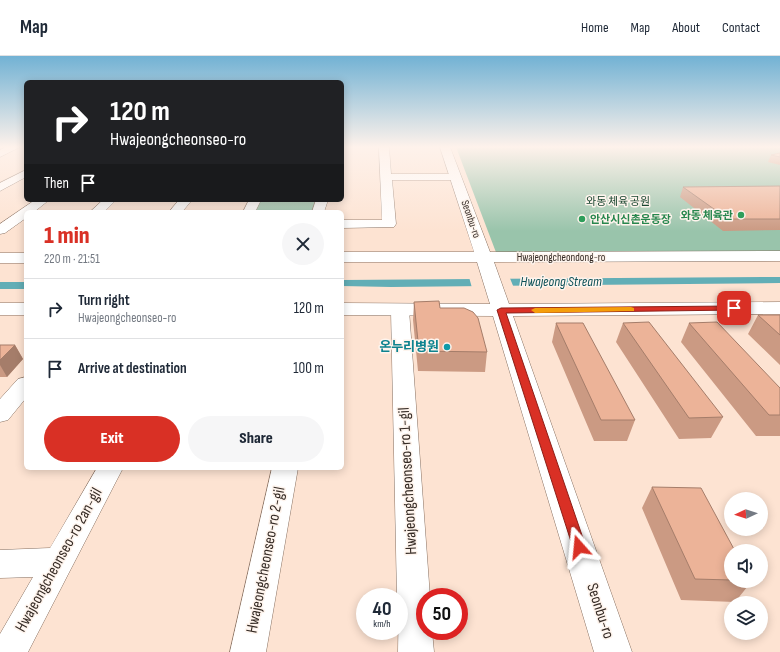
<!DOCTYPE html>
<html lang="en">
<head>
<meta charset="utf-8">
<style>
  :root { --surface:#fff; --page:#f6f6f7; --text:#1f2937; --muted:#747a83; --line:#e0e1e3; --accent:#d93025 }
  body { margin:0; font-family:"Sofia Sans Condensed","Noto Sans KR",sans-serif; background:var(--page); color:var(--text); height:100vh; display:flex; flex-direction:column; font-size:15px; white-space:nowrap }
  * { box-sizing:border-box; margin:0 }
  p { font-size:13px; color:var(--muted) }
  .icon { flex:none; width:22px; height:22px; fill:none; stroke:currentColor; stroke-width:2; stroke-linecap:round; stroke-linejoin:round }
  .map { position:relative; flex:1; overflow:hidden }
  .side { position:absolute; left:24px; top:154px; width:320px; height:260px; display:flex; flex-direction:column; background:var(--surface); border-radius:6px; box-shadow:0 2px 10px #0003 }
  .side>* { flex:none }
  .guide { position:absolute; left:24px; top:24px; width:320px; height:122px; border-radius:6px; box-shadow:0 2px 10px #0003; background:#202124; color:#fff; overflow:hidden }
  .needle { width:26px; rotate:266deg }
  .fabs { position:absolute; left:724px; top:436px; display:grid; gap:8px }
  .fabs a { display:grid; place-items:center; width:44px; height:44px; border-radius:50%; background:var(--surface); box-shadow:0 2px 10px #0003; font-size:20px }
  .speed { position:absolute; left:356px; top:532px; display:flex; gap:8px; font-size:20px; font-weight:700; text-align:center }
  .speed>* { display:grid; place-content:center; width:52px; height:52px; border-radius:50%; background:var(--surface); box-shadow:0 2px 10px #0003; line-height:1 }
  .speed small { font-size:10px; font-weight:400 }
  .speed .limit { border:6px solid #d22; background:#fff; color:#111 }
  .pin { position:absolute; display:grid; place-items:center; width:34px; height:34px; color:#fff; margin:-17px; border-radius:8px; box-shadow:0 2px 6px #0006 }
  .me { position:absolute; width:44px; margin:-22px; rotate:342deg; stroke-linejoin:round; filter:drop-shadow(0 0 3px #0008) }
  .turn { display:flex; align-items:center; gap:14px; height:84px; padding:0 20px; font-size:18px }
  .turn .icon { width:52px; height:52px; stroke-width:2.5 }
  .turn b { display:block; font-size:28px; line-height:34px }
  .then { display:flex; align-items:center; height:38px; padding:0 20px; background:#0003; gap:8px; font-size:15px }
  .round { display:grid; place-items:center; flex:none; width:42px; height:42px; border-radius:21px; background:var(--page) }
  .summary { display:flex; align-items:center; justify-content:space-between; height:68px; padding:0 20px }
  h1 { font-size:24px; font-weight:800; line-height:30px; color:var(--accent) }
  .action { display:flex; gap:8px; margin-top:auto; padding:8px 20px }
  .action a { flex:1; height:46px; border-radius:24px; background:var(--accent); color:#fff; font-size:16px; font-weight:800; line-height:46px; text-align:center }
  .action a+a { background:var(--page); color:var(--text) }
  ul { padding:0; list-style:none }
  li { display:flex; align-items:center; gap:12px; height:60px; padding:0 20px; border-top:1px solid var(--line) }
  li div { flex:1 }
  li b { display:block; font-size:15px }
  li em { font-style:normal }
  header { display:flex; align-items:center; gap:24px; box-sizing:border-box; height:56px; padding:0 20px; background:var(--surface); border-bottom:1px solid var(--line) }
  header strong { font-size:19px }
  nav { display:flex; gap:22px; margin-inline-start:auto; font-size:14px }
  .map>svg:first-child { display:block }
  .green { fill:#99c4ab }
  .water { fill:#62aeb6 }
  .pier { fill:#fde3d2 }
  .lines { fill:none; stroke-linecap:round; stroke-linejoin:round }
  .street-casing { stroke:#887162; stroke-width:1 }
  .secondary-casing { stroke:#887162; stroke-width:1 }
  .street { fill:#fff; fill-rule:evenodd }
  .secondary { fill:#fff; fill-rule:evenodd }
  .wall { fill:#cb9a83 }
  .shaded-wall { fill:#a57d6a }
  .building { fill:#ecb398; stroke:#a57d6a }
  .route { fill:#d93025; stroke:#8d1f18 }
  .slow { fill:#f59e0b }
  .leisure-dot { fill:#2e9e5b; stroke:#fef4ed; stroke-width:1.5 }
  .culture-dot { fill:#0f9aa8; stroke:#fef4ed; stroke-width:1.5 }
  .labels { text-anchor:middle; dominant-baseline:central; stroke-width:3; stroke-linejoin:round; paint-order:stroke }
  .far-park-label { font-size:11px; fill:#19462f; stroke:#fef4ed }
  .far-leisure-label { font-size:11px; font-weight:bold; fill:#27864d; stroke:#fef4ed; text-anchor:end }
  .far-street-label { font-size:11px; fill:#352b25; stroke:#fef4ed }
  .culture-label { font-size:13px; font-weight:bold; fill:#0d838f; stroke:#fef4ed; text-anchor:end }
  .water-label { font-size:14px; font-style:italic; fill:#0d5158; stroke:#fef4ed }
  .near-street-label { font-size:16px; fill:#352b25; stroke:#fef4ed }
</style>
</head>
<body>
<header>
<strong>Map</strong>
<nav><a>Home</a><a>Map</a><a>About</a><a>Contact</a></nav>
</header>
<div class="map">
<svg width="780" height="596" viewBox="0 0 780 596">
  <rect width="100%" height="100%" fill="#fde3d2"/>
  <path class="green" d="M 456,91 L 780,91 L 780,199 L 497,199 Z
    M 261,144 L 316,144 L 313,156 L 255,156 Z"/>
  <path class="water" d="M 780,221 L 780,227 L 391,231 L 342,230 L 342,224 Z
    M 0,226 L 26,226 L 26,233 L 0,233 Z"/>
  <path class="pier" d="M 509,220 L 514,232 L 472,232 L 469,221 Z"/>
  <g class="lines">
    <defs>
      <path id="street" d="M 379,91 L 389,91 L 391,118 L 456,118 L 461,121 L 456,124 L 392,124 L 396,168 L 394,171 L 342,172 L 342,164 L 382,164 Z
        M 26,114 L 26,121 L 0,135 L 0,127 Z
        M 35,144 L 49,144 L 34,156 L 26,156 L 26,162 L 5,177 L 0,178 L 0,168 Z
        M 103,144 L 116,144 L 104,156 L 90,156 Z
        M 179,144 L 192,144 L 182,156 L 169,156 Z
        M 249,144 L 261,144 L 255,156 L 243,156 Z
        M 316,144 L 328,144 L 324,156 L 312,156 Z
        M 400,249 L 406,250 L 409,254 L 430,541 L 425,541 L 425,575 L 432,575 L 434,596 L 398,596 L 399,541 L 397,541 L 391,254 L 394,250 Z
        M 26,321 L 26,342 L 8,364 L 0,366 L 0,343 L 18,323 Z
        M 97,412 L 123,412 L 28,596 L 0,596 L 0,578 L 33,521 L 0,522 L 0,494 L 50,492 Z
        M 272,412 L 298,412 L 266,596 L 230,596 Z"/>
      <path id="secondary" d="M 6,91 L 20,91 L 0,101 L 0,94 Z
        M 440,91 L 450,91 L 490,196 L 780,195 L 780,205 L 494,206 L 509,248 L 780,246 L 780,258 L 513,260 L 632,596 L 594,596 L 493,260 L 342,259 L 342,247 L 490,248 L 477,206 L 342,206 L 342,196 L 474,196 Z
        M 0,197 L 26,197 L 26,207 L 0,207 Z
        M 0,247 L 26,247 L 26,259 L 0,259 Z"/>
    </defs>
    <use href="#street" class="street-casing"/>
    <use href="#secondary" class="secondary-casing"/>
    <use href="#street" class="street"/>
    <use href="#secondary" class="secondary"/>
  </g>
  <path class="wall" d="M 780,97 L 780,109 L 768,106 L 771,99 Z
    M 780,130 L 780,174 L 723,175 L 680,141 L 683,131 Z
    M 414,246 L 440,252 L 487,296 L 485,316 L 418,315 L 413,264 Z
    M 758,259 L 780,259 L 780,309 L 748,278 Z
    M 556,267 L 635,364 L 627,385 L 594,385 L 552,286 Z
    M 623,267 L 723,361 L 711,382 L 679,383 L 616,286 Z
    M 689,267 L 780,332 L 780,380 L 756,380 L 681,286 Z
    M 0,289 L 15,289 L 23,303 L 7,321 L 0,321 Z
    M 652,431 L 731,495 L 731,525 L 752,525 L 735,546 L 681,544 L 642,452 Z"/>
  <path class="shaded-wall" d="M 15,289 L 23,303 L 7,321 L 0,309 L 0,304 Z"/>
  <path class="building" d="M 780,97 L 780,101 L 771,99 Z
    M 780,130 L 780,163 L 728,163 L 683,131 Z
    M 439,245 L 440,252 L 464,252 L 473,256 L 478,262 L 487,296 L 419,295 L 414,246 Z
    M 758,259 L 780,259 L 780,279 Z
    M 649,266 L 723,361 L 689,362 L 623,267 Z
    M 717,266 L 780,332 L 780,359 L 769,359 L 689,267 Z
    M 556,267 L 583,267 L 635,364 L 601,364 Z
    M 0,289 L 15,289 L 0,304 Z
    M 652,431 L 701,432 L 735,495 L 731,495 L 731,524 L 695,523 Z"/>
  <linearGradient id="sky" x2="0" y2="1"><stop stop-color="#72b2d4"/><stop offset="0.52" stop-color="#fef2eb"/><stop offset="1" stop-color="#fef2eb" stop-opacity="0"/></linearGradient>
  <rect width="780" height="175" fill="url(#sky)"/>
  <path class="route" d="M 734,250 L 736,251 L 736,254 L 506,257 L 586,491 L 584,495 L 579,497 L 574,495 L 497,254 L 501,252 Z"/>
  <path class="slow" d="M 631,251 L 634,252 L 634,255 L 535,257 L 531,254 L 535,252 Z"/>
  <g class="leisure-dot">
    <circle cx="741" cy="159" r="4"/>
    <circle cx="582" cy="163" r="4"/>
  </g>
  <circle class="culture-dot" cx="447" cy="291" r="4"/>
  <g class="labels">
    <g class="far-park-label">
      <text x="618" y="145">와동 체육 공원</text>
    </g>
    <g class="far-leisure-label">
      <text x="733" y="159">와동 체육관</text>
      <text x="590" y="163" text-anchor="start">안산시신촌운동장</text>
    </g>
    <g class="far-street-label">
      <text transform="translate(471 163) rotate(71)">Seonbu-ro</text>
      <text x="561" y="201">Hwajeongcheondong-ro</text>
    </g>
    <g class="culture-label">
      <text x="439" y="291">온누리병원</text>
    </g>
    <g class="water-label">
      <text x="561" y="225">Hwajeong Stream</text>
    </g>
    <g class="near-street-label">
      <text transform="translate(408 425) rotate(-93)">Hwajeongcheonseo-ro 1-gil</text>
      <text transform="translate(59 504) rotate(-61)">Hwajeongcheonseo-ro 2an-gil</text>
      <text transform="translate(266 504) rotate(-79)">Hwajeongcheonseo-ro 2-gil</text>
      <text transform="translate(600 555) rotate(72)">Seonbu-ro</text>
    </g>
  </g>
</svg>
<div class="fabs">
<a><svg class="needle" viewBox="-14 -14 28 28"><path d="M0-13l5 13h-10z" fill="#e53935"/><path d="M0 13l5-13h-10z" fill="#747a83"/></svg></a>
<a><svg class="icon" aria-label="sound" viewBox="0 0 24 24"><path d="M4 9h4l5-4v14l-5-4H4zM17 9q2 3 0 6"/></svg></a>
<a><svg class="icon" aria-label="layers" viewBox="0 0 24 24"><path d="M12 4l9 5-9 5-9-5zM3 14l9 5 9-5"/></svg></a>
</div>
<div class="speed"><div>40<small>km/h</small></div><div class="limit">50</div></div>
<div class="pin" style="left:734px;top:252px;background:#d93025"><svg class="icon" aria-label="arrive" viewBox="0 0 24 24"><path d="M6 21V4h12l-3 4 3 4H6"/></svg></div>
<svg class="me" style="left:579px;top:491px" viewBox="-20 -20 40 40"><path d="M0-17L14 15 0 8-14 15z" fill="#d93025" stroke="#fff" stroke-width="4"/></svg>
<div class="guide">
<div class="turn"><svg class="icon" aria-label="right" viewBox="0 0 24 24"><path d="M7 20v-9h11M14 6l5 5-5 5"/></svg><div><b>120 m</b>Hwajeongcheonseo-ro</div></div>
<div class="then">Then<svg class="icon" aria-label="arrive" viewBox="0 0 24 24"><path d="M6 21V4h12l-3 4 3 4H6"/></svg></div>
</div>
<section class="side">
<div class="summary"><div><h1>1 min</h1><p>220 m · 21:51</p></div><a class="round"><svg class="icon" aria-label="close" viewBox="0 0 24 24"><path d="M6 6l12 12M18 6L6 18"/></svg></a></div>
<ul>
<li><svg class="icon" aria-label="right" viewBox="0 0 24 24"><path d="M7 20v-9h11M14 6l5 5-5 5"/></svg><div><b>Turn right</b><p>Hwajeongcheonseo-ro</p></div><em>120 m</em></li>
<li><svg class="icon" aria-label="arrive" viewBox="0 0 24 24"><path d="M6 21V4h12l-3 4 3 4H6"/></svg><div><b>Arrive at destination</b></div><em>100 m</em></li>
</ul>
<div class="action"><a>Exit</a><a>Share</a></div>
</section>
</div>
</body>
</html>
